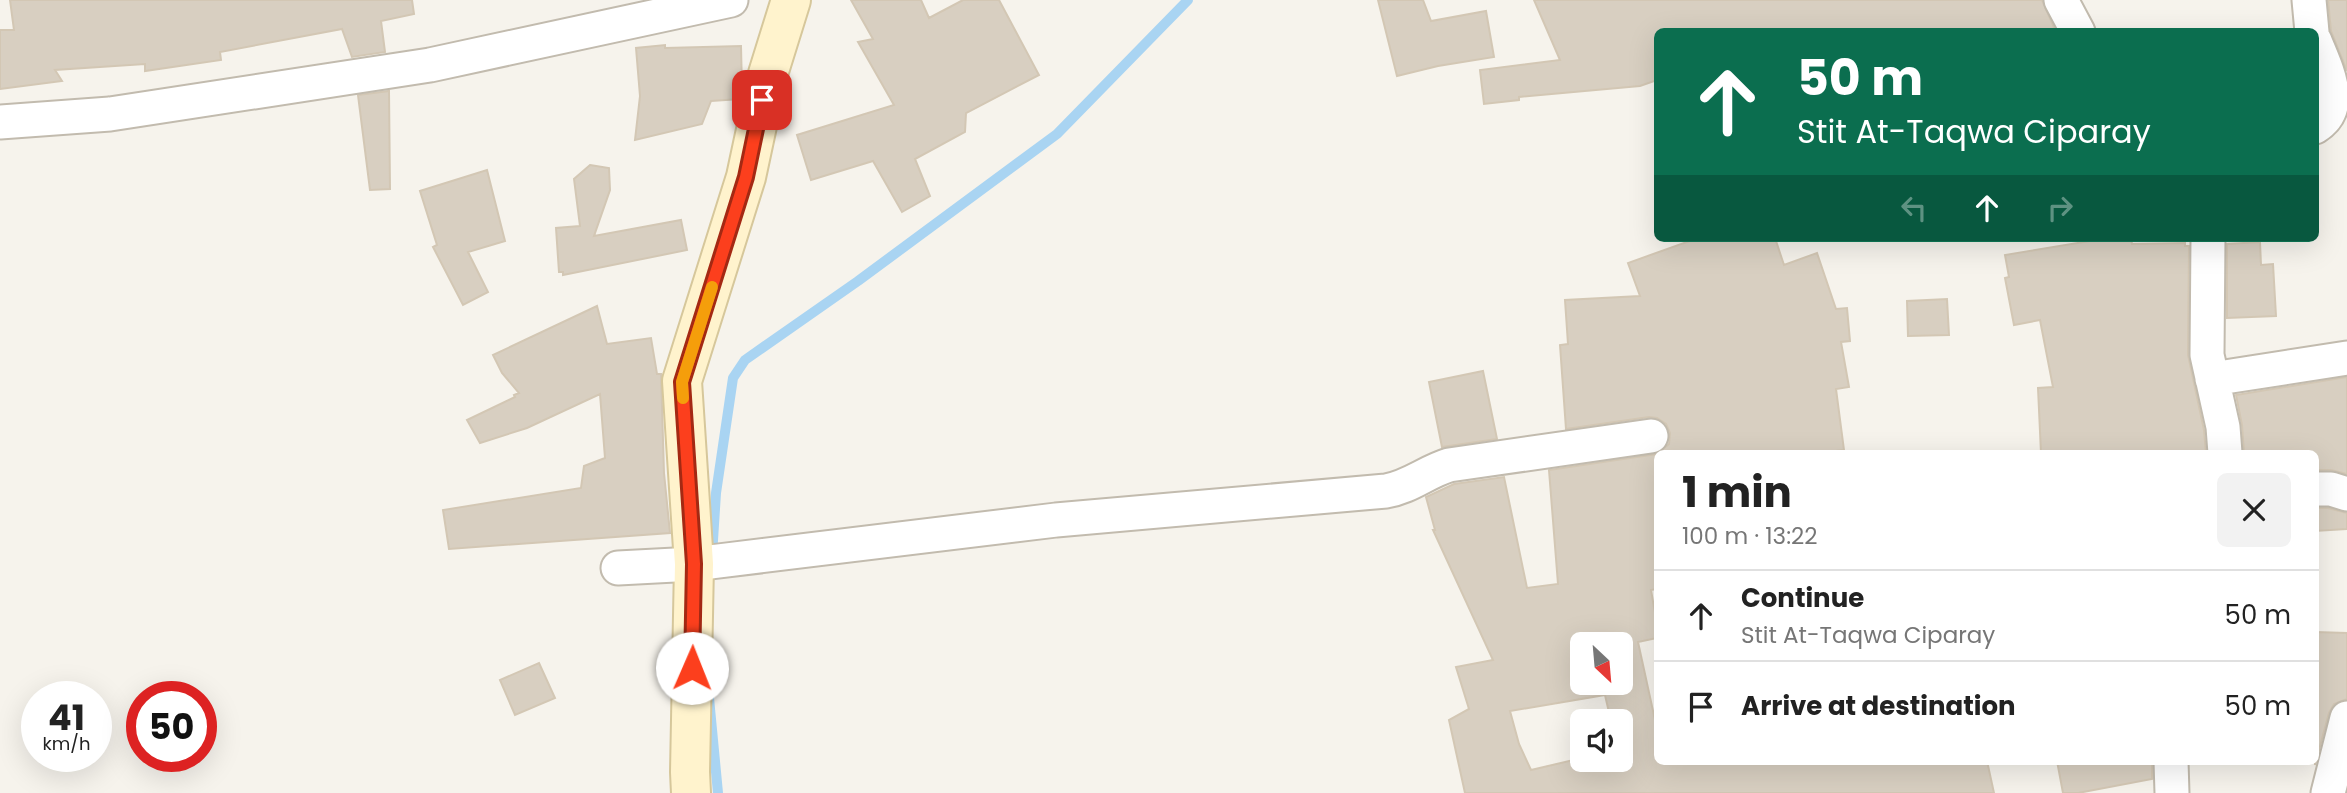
<!DOCTYPE html>
<html lang="en">
<head>
<meta charset="utf-8">
<style>
  :root { --surface:#fff; --page:#f2f2f2; --text:#222; --muted:#767676; --line:#e0e0e0 }
  body { margin:0; font-family:Poppins,sans-serif; background:var(--page); color:var(--text); height:100vh; display:flex; flex-direction:column; font-size:26px; white-space:nowrap }
  * { box-sizing:border-box; margin:0 }
  p { font-size:23px; color:var(--muted) }
  .icon { flex:none; width:38px; height:38px; fill:none; stroke:currentColor; stroke-width:2; stroke-linecap:round; stroke-linejoin:round }
  .map { position:relative; flex:1; overflow:hidden }
  .drawer { position:absolute; left:1654px; top:450px; width:665px; height:315px; display:flex; flex-direction:column; background:var(--surface); border-radius:10px; box-shadow:0 7px 28px #0002 }
  .drawer>* { flex:none }
  .hud { position:absolute; left:1654px; top:28px; width:665px; height:214px; border-radius:10px; box-shadow:0 7px 28px #0002; background:#0b6e4f; color:#fff; overflow:hidden }
  .needle { width:46px; rotate:154deg }
  .tools { position:absolute; left:1570px; top:632px; display:grid; gap:14px }
  .tools a { display:grid; place-items:center; width:63px; height:63px; border-radius:10px; background:var(--surface); box-shadow:0 7px 28px #0002; font-size:35px }
  .speed { position:absolute; left:21px; top:681px; display:flex; gap:14px; font-size:35px; font-weight:700; text-align:center }
  .speed>* { display:grid; place-content:center; width:91px; height:91px; border-radius:50%; background:var(--surface); box-shadow:0 7px 28px #0002; line-height:1 }
  .speed small { font-size:18px; font-weight:400 }
  .speed .limit { border:10px solid #d22; background:#fff; color:#111 }
  .pin { position:absolute; display:grid; place-items:center; width:60px; height:60px; color:#fff; margin:-30px; border-radius:14px; box-shadow:0 4px 10px #0006 }
  .me { position:absolute; width:77px; margin:-38px; rotate:1deg; stroke-linejoin:round; filter:drop-shadow(0 0 5px #0008) }
  .turn { display:flex; align-items:center; gap:24px; height:147px; padding:0 28px; font-size:32px }
  .turn .icon { width:91px; height:91px; stroke-width:2.5 }
  .turn b { display:block; font-size:49px; line-height:60px }
  .lanes { display:flex; align-items:center; height:66px; padding:0 28px; background:#0003; justify-content:center; gap:35px; direction:ltr }
  .lanes .off { opacity:.35 }
  .round { display:grid; place-items:center; flex:none; width:74px; height:74px; border-radius:10px; background:var(--page) }
  .summary { display:flex; align-items:center; justify-content:space-between; height:119px; padding:0 28px }
  h1 { font-size:42px; font-weight:700; line-height:52px }
  ul { padding:0; list-style:none }
  li { display:flex; align-items:center; gap:21px; height:91px; padding:0 28px; border-top:2px solid var(--line) }
  li div { flex:1 }
  li b { display:block; font-size:26px }
  li em { font-style:normal }
  .map>svg:first-child { display:block }
  .lines { fill:none; stroke-linecap:round; stroke-linejoin:round }
  .stream { stroke:#a9d4f2; stroke-width:10 }
  .building { fill:#d8cfc1; stroke:#d3c7b4; stroke-width:2; fill-rule:evenodd }
  .street-casing { stroke:#c2bbae; stroke-width:37 }
  .secondary-casing { stroke:#d6c79b; stroke-width:42 }
  .street { stroke:#fff; stroke-width:33 }
  .secondary { stroke:#fff3cd; stroke-width:38 }
  .route-casing { stroke:#a42913; stroke-width:18 }
  .route { stroke:#fc3f1d; stroke-width:12 }
  .slow { stroke:#f59e0b; stroke-width:12 }
</style>
</head>
<body>
<div class="map">
<svg width="2347" height="793" viewBox="0 0 2347 793">
  <rect width="100%" height="100%" fill="#f6f3ec"/>
  <g class="lines">
    <path class="stream" d="M 712,556 L 716,493 L 733,378 L 745,360 L 858,281 L 1057,134 L 1188,0
      M 709,698 L 718,793"/>
  </g>
  <path class="building" d="M 10,0 L 412,0 L 414,14 L 381,21 L 385,52 L 352,57 L 342,29 L 220,52 L 221,60 L 145,71 L 145,64 L 55,70 L 62,81 L 0,89 L 0,30 L 14,30 Z
    M 851,0 L 921,0 L 929,18 L 963,0 L 999,0 L 1039,75 L 966,113 L 965,132 L 915,159 L 930,196 L 902,212 L 873,161 L 811,180 L 797,135 L 894,105 L 858,42 L 873,39 Z
    M 1378,0 L 1423,0 L 1431,21 L 1486,11 L 1494,57 L 1438,66 L 1397,76 Z
    M 1534,0 L 2042,0 L 2056,32 L 1657,32 L 1657,80 L 1640,86 L 1519,97 L 1519,100 L 1484,104 L 1480,70 L 1560,60 Z
    M 2328,0 L 2347,0 L 2347,71 L 2331,31 Z
    M 665,45 L 665,48 L 741,46 L 742,89 L 740,99 L 711,101 L 702,124 L 635,140 L 640,96 L 636,48 Z
    M 389,91 L 390,189 L 370,190 L 358,95 Z
    M 590,165 L 609,168 L 610,190 L 594,236 L 681,220 L 687,250 L 563,275 L 563,272 L 559,272 L 556,228 L 580,226 L 574,179 Z
    M 487,170 L 505,241 L 468,252 L 488,292 L 463,305 L 433,247 L 437,245 L 420,191 Z
    M 1698,238 L 1775,238 L 1784,265 L 1817,253 L 1836,309 L 1847,308 L 1850,341 L 1841,342 L 1849,387 L 1836,389 L 1844,450 L 1818,453 L 1658,453 L 1669,444 L 1670,433 L 1666,424 L 1657,418 L 1649,417 L 1566,429 L 1560,345 L 1568,344 L 1565,300 L 1640,296 L 1628,263 Z
    M 2108,238 L 2131,238 L 2132,244 L 2185,243 L 2185,246 L 2189,246 L 2188,355 L 2204,430 L 2206,453 L 2041,453 L 2038,388 L 2053,387 L 2040,320 L 2014,325 L 2005,278 L 2009,277 L 2005,255 Z
    M 2260,242 L 2261,265 L 2273,264 L 2276,316 L 2227,318 L 2227,244 Z
    M 1947,299 L 1949,335 L 1908,336 L 1907,301 Z
    M 597,306 L 607,344 L 651,338 L 657,374 L 661,374 L 664,473 L 670,533 L 449,549 L 443,510 L 581,488 L 584,466 L 605,458 L 600,394 L 527,428 L 480,443 L 467,420 L 515,397 L 514,395 L 519,393 L 502,373 L 493,355 Z
    M 1483,371 L 1497,439 L 1442,447 L 1429,382 Z
    M 2347,377 L 2347,474 L 2331,470 L 2315,470 L 2315,453 L 2244,453 L 2242,425 L 2236,395 Z
    M 1657,454 L 1657,589 L 1651,590 L 1657,624 L 1657,638 L 1638,642 L 1657,729 L 1657,761 L 1987,761 L 1994,793 L 1465,793 L 1449,720 L 1469,709 L 1456,667 L 1493,660 L 1433,530 L 1435,530 L 1426,497 L 1454,484 L 1504,477 L 1527,588 L 1558,584 L 1549,470 ZM 1582,644 L 1620,644 L 1620,682 L 1582,682 ZM 1605,695 L 1611,721 L 1620,721 L 1620,760 L 1582,758 L 1531,770 L 1519,744 L 1510,711 Z
    M 2315,508 L 2328,508 L 2347,513 L 2347,529 L 2315,531 Z
    M 2315,632 L 2347,633 L 2347,699 L 2334,704 L 2329,713 L 2315,765 Z
    M 539,663 L 555,698 L 515,715 L 500,680 Z
    M 2057,761 L 2152,761 L 2152,779 L 2078,793 L 2063,793 Z"/>
  <g class="lines">
    <defs>
      <path id="street" d="M 2061,0 L 2078,32
        M 2309,0 L 2312,32
        M 2315,41 C 2326,69 2347,107 2315,127
        M 0,122 L 110,114 L 430,65 L 731,0
        M 2208,238 L 2207,355 L 2223,427 L 2225,453
        M 2212,379 L 2347,358
        M 2315,489 L 2331,489 L 2347,494
        M 618,568 L 694,564 L 1056,520 L 1386,491 C 1410,487 1426,472 1449,465 L 1651,436
        M 2171,761 L 2172,793
        M 2328,793 L 2347,718"/>
      <path id="secondary" d="M 691,793 L 690,772 L 694,564 L 682,381 L 746,177 L 768,74 L 791,0"/>
    </defs>
    <use href="#street" class="street-casing"/>
    <use href="#secondary" class="secondary-casing"/>
    <use href="#street" class="street"/>
    <use href="#secondary" class="secondary"/>
  </g>
  <g class="lines">
    <defs>
      <path id="route" d="M 692,668 L 694,564 L 682,382 L 746,177 L 762,100"/>
    </defs>
    <use href="#route" class="route-casing"/>
    <use href="#route" class="route"/>
    <path class="slow" d="M 683,398 L 682,382 L 712,287"/>
  </g>
</svg>
<div class="tools">
<a><svg class="needle" viewBox="-14 -14 28 28"><path d="M0-13l5 13h-10z" fill="#e53935"/><path d="M0 13l5-13h-10z" fill="#767676"/></svg></a>
<a><svg class="icon" aria-label="sound" viewBox="0 0 24 24"><path d="M4 9h4l5-4v14l-5-4H4zM17 9q2 3 0 6"/></svg></a>
</div>
<div class="speed"><div>41<small>km/h</small></div><div class="limit">50</div></div>
<div class="pin" style="left:762px;top:100px;background:#d93025"><svg class="icon" aria-label="arrive" viewBox="0 0 24 24"><path d="M6 21V4h12l-3 4 3 4H6"/></svg></div>
<svg class="me" style="left:692px;top:668px" viewBox="-20 -20 40 40"><circle r="19" fill="#fff"/><path d="M0-13L10 11 0 6-10 11z" fill="#fc3f1d"/></svg>
<div class="hud">
<div class="turn"><svg class="icon" aria-label="ahead" viewBox="0 0 24 24"><path d="M12 20V5M6 11l6-6 6 6"/></svg><div><b>50 m</b>Stit At-Taqwa Ciparay</div></div>
<div class="lanes"><svg class="icon off" aria-label="left" viewBox="0 0 24 24"><path d="M17 20v-9H6M10 6l-5 5 5 5"/></svg><svg class="icon" aria-label="ahead" viewBox="0 0 24 24"><path d="M12 20V5M6 11l6-6 6 6"/></svg><svg class="icon off" aria-label="right" viewBox="0 0 24 24"><path d="M7 20v-9h11M14 6l5 5-5 5"/></svg></div>
</div>
<section class="drawer">
<div class="summary"><div><h1>1 min</h1><p>100 m · 13:22</p></div><a class="round"><svg class="icon" aria-label="close" viewBox="0 0 24 24"><path d="M6 6l12 12M18 6L6 18"/></svg></a></div>
<ul>
<li><svg class="icon" aria-label="ahead" viewBox="0 0 24 24"><path d="M12 20V5M6 11l6-6 6 6"/></svg><div><b>Continue</b><p>Stit At-Taqwa Ciparay</p></div><em>50 m</em></li>
<li><svg class="icon" aria-label="arrive" viewBox="0 0 24 24"><path d="M6 21V4h12l-3 4 3 4H6"/></svg><div><b>Arrive at destination</b></div><em>50 m</em></li>
</ul>
</section>
</div>
</body>
</html>
